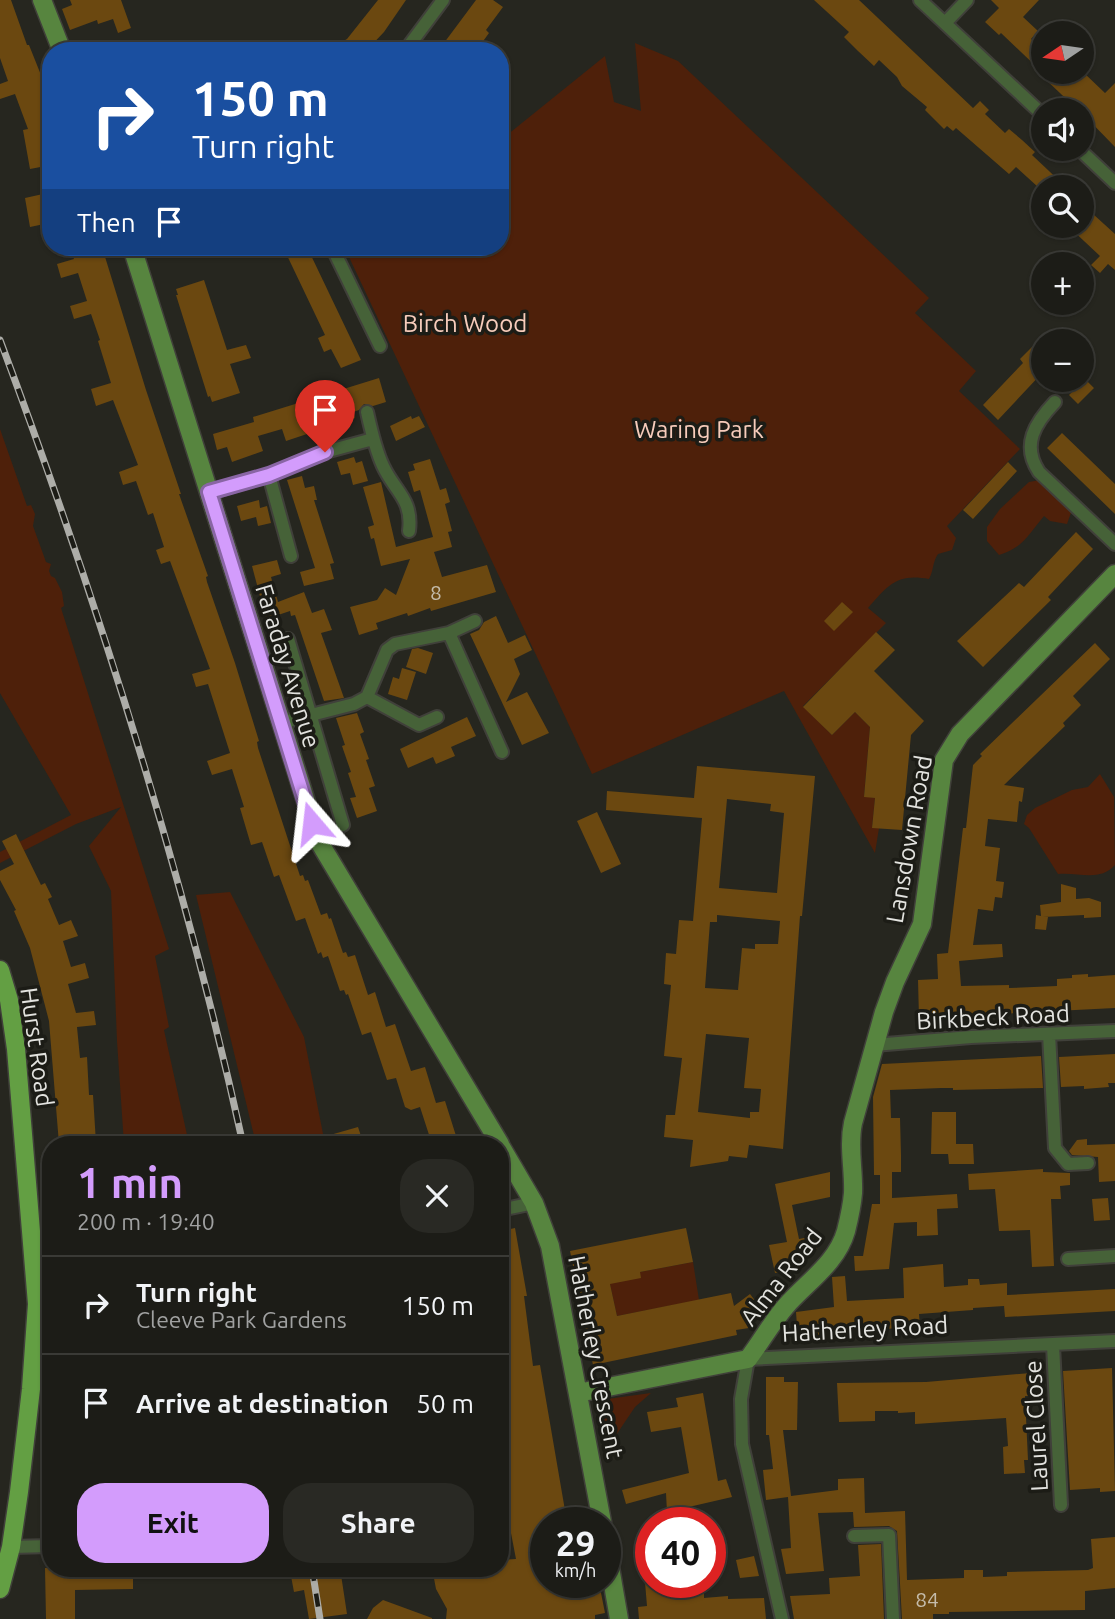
<!DOCTYPE html>
<html lang="en">
<head>
<meta charset="utf-8">
<style>
  :root { --surface:#1c1c17; --page:#292924; --text:#f1f3f6; --muted:#a0a1a1; --line:#3a3a36; --accent:#d39cfc }
  body { margin:0; font-family:Ubuntu,sans-serif; background:var(--page); color:var(--text); height:100vh; display:flex; flex-direction:column; font-size:26px; white-space:nowrap }
  * { box-sizing:border-box; margin:0 }
  p { font-size:23px; color:var(--muted) }
  .icon { flex:none; width:38px; height:38px; fill:none; stroke:currentColor; stroke-width:2; stroke-linecap:round; stroke-linejoin:round }
  .map { position:relative; flex:1; overflow:hidden }
  .details { position:absolute; left:42px; top:1136px; width:467px; height:441px; display:flex; flex-direction:column; background:var(--surface); border-radius:28px; box-shadow:0 2px 5px #0004,0 0 0 2px var(--line) }
  .details>* { flex:none }
  .banner { position:absolute; left:42px; top:42px; width:467px; height:214px; border-radius:28px; box-shadow:0 2px 5px #0004,0 0 0 2px var(--line); background:#1a4fa0; color:#fff; overflow:hidden }
  .needle { width:46px; rotate:257deg }
  .fabs { position:absolute; left:1031px; top:21px; display:grid; gap:14px }
  .fabs a { display:grid; place-items:center; width:63px; height:63px; border-radius:50%; background:var(--surface); box-shadow:0 2px 5px #0004,0 0 0 2px var(--line); font-size:35px }
  .speed { position:absolute; left:530px; top:1507px; display:flex; gap:14px; font-size:35px; font-weight:700; text-align:center }
  .speed>* { display:grid; place-content:center; width:91px; height:91px; border-radius:50%; background:var(--surface); box-shadow:0 2px 5px #0004,0 0 0 2px var(--line); line-height:1 }
  .speed small { font-size:18px; font-weight:400 }
  .speed .limit { border:10px solid #d22; background:#fff; color:#111 }
  .pin { position:absolute; display:grid; place-items:center; width:60px; height:60px; color:#fff; margin:-72px -30px; border-radius:50% 50% 50% 0; rotate:-45deg; box-shadow:0 0 7px #0007 }
  .pin .icon { rotate:45deg }
  .me { position:absolute; width:77px; margin:-38px; rotate:343deg; stroke-linejoin:round; filter:drop-shadow(0 0 5px #0008) }
  .turn { display:flex; align-items:center; gap:24px; height:147px; padding:0 35px; font-size:32px }
  .turn .icon { width:91px; height:91px; stroke-width:2.5 }
  .turn b { display:block; font-size:49px; line-height:60px }
  .then { display:flex; align-items:center; height:66px; padding:0 35px; background:#0003; gap:14px; font-size:26px }
  .round { display:grid; place-items:center; flex:none; width:74px; height:74px; border-radius:28px; background:var(--page) }
  .summary { display:flex; align-items:center; justify-content:space-between; height:119px; padding:0 35px }
  h1 { font-size:42px; font-weight:700; line-height:52px; color:var(--accent) }
  .action { display:flex; gap:14px; margin-top:auto; padding:14px 35px }
  .action a { flex:1; height:80px; border-radius:28px; background:var(--accent); color:#111; font-size:28px; font-weight:700; line-height:80px; text-align:center }
  .action a+a { background:var(--page); color:var(--text) }
  ul { padding:0; list-style:none }
  li { display:flex; align-items:center; gap:21px; height:98px; padding:0 35px; border-top:2px solid var(--line) }
  li div { flex:1 }
  li b { display:block; font-size:26px }
  li em { font-style:normal }
  .map>svg:first-child { display:block }
  .green { fill:#4e200a }
  .building { fill:#6b4810; fill-rule:evenodd }
  .lines { fill:none; stroke-linecap:round; stroke-linejoin:round }
  .street-casing { stroke:#40403a; stroke-width:16 }
  .secondary-casing { stroke:#40403a; stroke-width:21 }
  .primary-casing { stroke:#40403a; stroke-width:21 }
  .street { stroke:#466238; stroke-width:12 }
  .secondary { stroke:#57853f; stroke-width:18 }
  .primary { stroke:#639f43; stroke-width:18 }
  .rail-casing { stroke:#adada8; stroke-width:7 }
  .rail { stroke:#1c1c16; stroke-width:4.5; stroke-dasharray:13; stroke-linecap:butt }
  .route-casing { stroke:#8965a4; stroke-width:18 }
  .route { stroke:#d39cfc; stroke-width:12 }
  .labels { text-anchor:middle; dominant-baseline:central; stroke-width:7; stroke-linejoin:round; paint-order:stroke }
  .number-label { font-size:21px; fill:#c5bcab }
  .park-label { font-size:24px; fill:#f7ccbb; stroke:#1c1c16 }
  .street-label { font-size:24px; fill:#e3e3df; stroke:#1c1c16 }
</style>
</head>
<body>
<div class="map">
<svg width="1115" height="1619" viewBox="0 0 1115 1619">
  <rect width="100%" height="100%" fill="#26261f"/>
  <path class="green" d="M 635,43 L 678,61 L 929,298 L 915,313 L 976,371 L 959,391 L 1020,449 L 947,526 L 956,538 L 952,550 L 938,554 C 932,563 934,570 929,579 C 897,573 888,585 868,608 L 886,623 L 803,706 L 832,735 L 855,712 L 870,727 L 864,796 L 875,798 L 872,827 L 879,828 L 875,853 L 784,691 L 592,774 L 349,257 L 362,247 L 500,247 L 501,140 L 605,56 L 614,102 L 641,111 Z
    M 0,429 L 27,506 L 31,505 L 35,514 L 33,526 L 46,562 L 51,564 L 49,571 L 51,576 L 55,578 L 62,592 L 64,606 L 61,608 L 169,949 L 155,956 L 169,1027 L 164,1030 L 189,1144 L 124,1144 L 117,1041 L 111,891 L 89,846 L 121,807 L 76,824 L 0,863 L 0,852 L 71,815 L 0,693 Z
    M 1040,480 L 1072,510 L 1067,524 L 1050,521 L 1044,516 C 1028,535 1024,547 999,555 L 987,541 L 987,527 L 1000,509 L 1029,482 Z
    M 1100,774 L 1114,797 L 1115,865 C 1100,882 1079,872 1058,874 L 1029,828 L 1024,824 L 1027,815 L 1035,808 L 1072,790 L 1088,787 Z
    M 230,892 L 304,1037 L 325,1144 L 256,1144 L 196,895 Z
    M 693,1262 L 699,1300 L 617,1316 L 607,1271 L 640,1272 Z
    M 651,1393 L 635,1407 L 610,1444 L 606,1440 L 598,1403 L 600,1400 Z"/>
  <path class="building" d="M 0,0 L 11,0 L 27,45 L 29,45 L 51,100 L 51,165 L 30,169 L 23,130 L 28,129 L 15,94 L 0,99 L 0,84 L 8,81 L 0,58 Z
    M 70,0 L 121,0 L 131,28 L 118,33 L 113,19 L 98,24 L 97,20 L 70,30 L 62,9 L 72,5 Z
    M 378,0 L 406,0 L 384,32 L 366,51 L 325,51 L 347,39 Z
    M 476,0 L 493,0 L 503,7 L 486,30 L 489,33 L 476,51 L 438,51 Z
    M 814,0 L 859,0 L 973,108 L 980,101 L 989,110 L 985,114 L 1005,133 L 1009,129 L 1022,140 L 1035,152 L 1032,155 L 1066,187 L 1038,187 L 1016,167 L 1009,174 L 956,128 L 953,131 L 947,126 L 944,129 L 925,110 L 927,107 L 902,86 L 897,77 L 879,60 L 874,66 L 858,51 L 844,37 L 849,32 Z
    M 991,0 L 1039,0 L 1023,17 L 1038,31 L 1031,39 L 1043,50 L 1043,73 L 1001,33 L 999,35 L 985,22 L 999,8 Z
    M 1050,72 L 1083,72 L 1105,93 L 1115,83 L 1115,147 L 1082,113 L 1082,110 L 1078,110 L 1044,78 Z
    M 43,194 L 49,223 L 30,227 L 25,198 Z
    M 1082,204 L 1115,234 L 1115,270 L 1108,264 L 1100,273 L 1091,265 L 1100,256 L 1068,226 L 1082,226 Z
    M 77,247 L 102,247 L 146,390 L 181,494 L 179,494 L 208,576 L 206,577 L 207,582 L 235,663 L 259,741 L 257,742 L 258,748 L 300,876 L 303,875 L 305,881 L 308,880 L 321,915 L 327,913 L 329,919 L 331,918 L 343,953 L 346,952 L 348,957 L 355,955 L 368,995 L 375,992 L 386,1027 L 395,1024 L 411,1071 L 425,1067 L 436,1103 L 445,1101 L 457,1139 L 432,1144 L 420,1107 L 411,1110 L 405,1107 L 396,1078 L 387,1080 L 371,1032 L 362,1035 L 348,994 L 346,995 L 344,990 L 340,991 L 328,956 L 323,958 L 321,952 L 318,954 L 305,918 L 296,921 L 279,875 L 274,877 L 262,842 L 251,845 L 240,808 L 244,807 L 232,769 L 212,775 L 207,761 L 230,753 L 208,684 L 196,687 L 192,674 L 210,669 L 170,561 L 161,564 L 156,550 L 164,547 L 153,513 L 148,515 L 136,481 L 123,485 L 119,472 L 138,465 L 113,400 L 96,406 L 91,389 L 111,383 L 98,341 L 100,340 L 91,314 L 74,319 L 70,306 L 87,301 L 78,273 L 61,278 L 57,264 L 74,259 L 71,252 L 78,250 Z
    M 283,247 L 307,247 L 361,360 L 341,368 L 331,349 L 324,352 L 318,338 L 325,335 Z
    M 204,280 L 227,350 L 246,345 L 251,358 L 230,364 L 240,393 L 212,402 L 210,396 L 208,397 L 176,295 L 178,295 L 176,289 Z
    M 1043,336 L 1043,372 L 998,420 L 983,405 L 1023,363 L 1020,359 Z
    M 379,378 L 386,402 L 373,406 L 364,404 L 359,410 L 353,412 L 355,418 L 341,423 L 336,408 L 311,416 L 316,431 L 286,441 L 282,429 L 258,436 L 263,451 L 232,462 L 227,447 L 217,450 L 213,434 L 254,422 L 253,417 Z
    M 1085,379 L 1094,388 L 1078,404 L 1069,395 Z
    M 411,416 L 412,419 L 419,416 L 425,427 L 396,441 L 390,426 Z
    M 1062,433 L 1115,484 L 1115,514 L 1047,448 Z
    M 354,457 L 356,463 L 362,461 L 368,481 L 353,485 L 350,473 L 341,475 L 337,462 Z
    M 430,459 L 440,490 L 446,488 L 450,502 L 445,504 L 452,531 L 448,532 L 452,547 L 434,552 L 442,577 L 487,565 L 496,592 L 431,611 L 430,608 L 408,616 L 407,613 L 376,623 L 378,629 L 359,635 L 350,607 L 377,600 L 385,588 L 396,595 L 410,559 L 381,566 L 374,538 L 371,539 L 368,527 L 374,525 L 363,487 L 381,482 L 396,547 L 433,537 L 420,490 L 414,492 L 408,472 L 415,470 L 413,464 Z
    M 1008,462 L 1017,471 L 973,519 L 963,510 Z
    M 302,476 L 305,488 L 314,486 L 317,500 L 314,500 L 334,563 L 330,564 L 334,579 L 304,586 L 300,572 L 315,568 L 287,480 Z
    M 259,500 L 260,508 L 267,506 L 271,523 L 258,526 L 256,517 L 241,521 L 237,506 Z
    M 1076,532 L 1093,549 L 1048,597 L 1051,600 L 983,667 L 957,641 L 1019,583 L 1024,587 Z
    M 277,560 L 281,574 L 271,577 L 278,602 L 304,592 L 312,613 L 324,609 L 332,630 L 321,633 L 344,698 L 324,701 L 295,615 L 291,616 L 290,611 L 266,619 L 252,566 Z
    M 842,602 L 853,612 L 834,631 L 824,621 Z
    M 496,616 L 508,643 L 525,635 L 532,650 L 514,659 L 520,674 L 506,702 L 527,692 L 549,733 L 522,745 L 470,634 L 479,630 L 484,622 Z
    M 876,632 L 895,650 L 874,671 L 924,721 L 911,735 L 902,830 L 872,828 L 875,798 L 864,797 L 870,727 L 855,712 L 832,735 L 803,707 Z
    M 1095,643 L 1110,659 L 1073,696 L 1081,705 L 1063,723 L 1065,726 L 1004,785 L 1024,788 L 1022,802 L 1019,801 L 1017,822 L 988,819 L 985,846 L 1000,848 L 996,881 L 1004,882 L 1002,898 L 995,897 L 993,911 L 978,909 L 973,945 L 1002,944 L 1003,957 L 959,961 L 961,986 L 1009,985 L 1009,988 L 1057,986 L 1057,979 L 1072,978 L 1072,975 L 1088,974 L 1088,977 L 1115,975 L 1115,1008 L 919,1018 L 918,980 L 938,979 L 937,954 L 948,953 L 963,828 L 966,828 L 973,765 L 982,756 L 980,754 Z
    M 418,648 L 433,653 L 426,674 L 406,667 L 412,649 Z
    M 402,668 L 416,672 L 407,700 L 388,694 L 393,677 L 399,679 Z
    M 357,713 L 364,732 L 360,734 L 369,759 L 366,760 L 375,786 L 369,788 L 377,811 L 357,818 L 350,798 L 356,797 L 348,773 L 351,772 L 342,746 L 345,745 L 336,718 Z
    M 467,717 L 476,736 L 451,747 L 455,756 L 436,764 L 433,757 L 408,768 L 400,749 Z
    M 697,766 L 815,776 L 802,916 L 800,916 L 783,1149 L 749,1145 L 747,1158 L 729,1156 L 728,1161 L 690,1167 L 693,1140 L 664,1137 L 666,1115 L 675,1115 L 682,1058 L 664,1056 L 671,985 L 664,984 L 666,953 L 676,954 L 679,920 L 693,921 L 702,818 L 606,810 L 607,791 L 694,798 ZM 727,799 L 771,804 L 770,811 L 784,813 L 777,893 L 719,888 ZM 717,915 L 780,921 L 778,944 L 755,944 L 755,949 L 742,948 L 738,990 L 705,988 L 710,922 L 717,922 ZM 706,1034 L 749,1038 L 744,1088 L 761,1089 L 759,1112 L 750,1112 L 750,1118 L 698,1112 Z
    M 597,812 L 621,864 L 601,873 L 577,821 Z
    M 16,834 L 41,885 L 45,883 L 52,897 L 48,899 L 59,925 L 71,920 L 78,936 L 63,941 L 71,967 L 85,963 L 89,978 L 68,984 L 76,1013 L 94,1011 L 96,1025 L 77,1027 L 80,1058 L 87,1057 L 89,1095 L 93,1095 L 96,1143 L 59,1144 L 49,1021 L 30,948 L 14,911 L 16,910 L 0,880 L 0,871 L 14,864 L 2,841 Z
    M 1061,884 L 1076,888 L 1076,899 L 1089,898 L 1101,902 L 1101,917 L 1084,918 L 1084,915 L 1043,917 L 1048,917 L 1046,930 L 1035,929 L 1036,915 L 1041,916 L 1040,905 L 1061,902 Z
    M 1115,1054 L 1115,1083 L 1108,1083 L 1109,1087 L 1084,1089 L 1084,1086 L 1061,1087 L 1059,1057 Z
    M 1041,1056 L 1043,1088 L 953,1090 L 953,1088 L 941,1088 L 890,1090 L 891,1118 L 900,1118 L 901,1155 L 901,1172 L 892,1172 L 892,1198 L 957,1194 L 958,1208 L 937,1209 L 938,1235 L 917,1236 L 917,1222 L 894,1223 L 889,1269 L 855,1271 L 854,1256 L 863,1256 L 872,1204 L 880,1204 L 880,1175 L 874,1175 L 873,1097 L 882,1064 Z
    M 932,1112 L 956,1112 L 956,1144 L 973,1144 L 974,1164 L 949,1164 L 948,1154 L 931,1154 Z
    M 358,1127 L 362,1139 L 342,1144 L 310,1144 L 309,1141 Z
    M 1087,1139 L 1087,1145 L 1115,1144 L 1115,1181 L 1099,1182 L 1098,1157 L 1072,1155 L 1069,1151 L 1077,1140 Z
    M 1043,1169 L 1043,1172 L 1070,1173 L 1070,1185 L 1060,1186 L 1061,1199 L 1051,1199 L 1054,1266 L 1032,1267 L 1030,1230 L 999,1231 L 995,1189 L 969,1190 L 968,1174 Z
    M 830,1172 L 830,1197 L 792,1205 L 799,1239 L 814,1236 L 817,1249 L 804,1252 L 804,1255 L 791,1258 L 794,1270 L 775,1273 L 769,1245 L 787,1242 L 775,1184 Z
    M 1108,1198 L 1110,1220 L 1094,1221 L 1092,1199 Z
    M 515,1228 L 527,1296 L 524,1296 L 533,1366 L 540,1365 L 567,1522 L 546,1522 L 546,1590 L 599,1583 L 605,1613 L 595,1615 L 595,1619 L 446,1619 L 447,1609 L 436,1589 L 432,1568 L 500,1568 L 500,1560 L 516,1559 L 500,1476 L 500,1340 L 506,1340 L 502,1312 L 507,1311 L 500,1275 L 500,1231 Z
    M 686,1228 L 693,1262 L 640,1272 L 641,1278 L 610,1284 L 617,1316 L 731,1293 L 734,1306 L 750,1294 L 760,1307 L 746,1317 L 749,1328 L 736,1330 L 737,1335 L 593,1365 L 570,1251 Z
    M 943,1264 L 944,1287 L 968,1285 L 968,1279 L 979,1279 L 980,1285 L 1007,1283 L 1007,1295 L 1115,1289 L 1115,1311 L 1005,1317 L 1004,1306 L 973,1308 L 973,1310 L 919,1314 L 920,1327 L 849,1331 L 850,1337 L 798,1340 L 796,1312 L 834,1307 L 832,1277 L 845,1276 L 847,1301 L 904,1298 L 903,1268 Z
    M 1112,1368 L 1115,1491 L 1100,1492 L 1100,1488 L 1070,1490 L 1063,1371 Z
    M 1031,1373 L 1032,1396 L 1025,1396 L 1028,1460 L 1024,1460 L 1025,1473 L 1004,1474 L 1003,1447 L 1008,1446 L 1006,1418 L 915,1424 L 915,1412 L 898,1413 L 898,1411 L 875,1411 L 875,1421 L 839,1422 L 837,1383 L 926,1382 Z
    M 766,1377 L 784,1377 L 784,1382 L 798,1382 L 797,1430 L 783,1430 L 791,1496 L 838,1490 L 838,1479 L 864,1478 L 865,1513 L 905,1511 L 907,1580 L 964,1578 L 964,1570 L 983,1570 L 983,1577 L 1007,1576 L 1007,1572 L 1088,1570 L 1093,1568 L 1091,1539 L 1115,1537 L 1115,1588 L 1085,1591 L 1085,1610 L 949,1612 L 949,1614 L 933,1614 L 933,1619 L 902,1619 L 897,1531 L 889,1526 L 854,1527 L 853,1512 L 818,1513 L 824,1571 L 786,1574 L 781,1549 L 791,1548 L 788,1497 L 766,1500 L 763,1470 L 773,1469 L 769,1435 L 766,1435 Z
    M 703,1393 L 718,1481 L 726,1479 L 732,1497 L 667,1512 L 666,1493 L 626,1504 L 622,1490 L 689,1473 L 681,1427 L 651,1432 L 647,1412 L 678,1407 L 676,1398 Z
    M 881,1544 L 884,1619 L 794,1619 L 790,1596 L 830,1594 L 829,1578 L 860,1576 L 858,1545 Z
    M 754,1556 L 759,1576 L 740,1578 L 736,1560 Z
    M 45,1568 L 133,1568 L 133,1589 L 75,1590 L 75,1619 L 46,1619 Z
    M 300,1568 L 340,1568 L 347,1614 L 309,1619 L 304,1590 L 294,1592 L 291,1576 L 301,1574 Z
    M 645,1582 L 689,1582 L 690,1595 L 704,1592 L 704,1598 L 728,1596 L 728,1599 L 764,1598 L 766,1619 L 639,1619 L 638,1607 L 647,1606 Z
    M 383,1600 L 432,1618 L 432,1619 L 367,1619 L 373,1608 Z"/>
  <g class="lines">
    <defs>
      <path id="street" d="M 920,0 L 1043,115
        M 945,23 L 967,0
        M 405,51 L 443,0
        M 1079,149 L 1115,183
        M 332,247 L 380,346
        M 1055,402 C 1035,423 1021,445 1039,472 L 1115,544
        M 367,412 C 371,430 375,449 383,466 C 395,492 413,499 409,531
        M 269,475 L 291,556
        M 210,493 L 269,475 L 325,452 L 373,439
        M 449,633 L 475,621
        M 288,639 L 343,825
        M 367,697 L 419,725 L 437,717
        M 280,723 L 354,704 L 367,697 L 387,650 L 395,644 L 449,633 L 502,752
        M 1049,1034 L 1055,1148 L 1068,1164 L 1088,1163
        M 874,1045 L 971,1037 L 1115,1031
        M 500,1210 L 534,1203
        M 1068,1259 L 1115,1256
        M 1053,1345 L 1061,1505
        M 854,1536 L 889,1535 L 893,1619
        M 11,1547 L 51,1546
        M 782,1619 L 742,1444 L 741,1399 L 748,1359 L 1115,1341"/>
      <path id="secondary" d="M 42,0 L 62,51
        M 132,247 L 318,840 L 500,1144
        M 500,1145 L 534,1203 L 550,1246 L 602,1522
        M 578,1393 L 748,1359 C 761,1342 772,1322 786,1306 C 807,1282 837,1263 846,1231 C 849,1219 852,1206 853,1193 C 854,1170 848,1146 853,1123 L 884,1012 L 895,982 L 922,924 L 944,760 L 960,734 L 1115,574
        M 606,1544 L 619,1619"/>
      <path id="primary" d="M 0,970 L 9,1000 L 16,1049 L 37,1304 L 31,1389 L 19,1492 L 11,1547 L 0,1589"/>
    </defs>
    <use href="#street" class="street-casing"/>
    <use href="#secondary" class="secondary-casing"/>
    <use href="#primary" class="primary-casing"/>
    <use href="#street" class="street"/>
    <use href="#secondary" class="secondary"/>
    <use href="#primary" class="primary"/>
    <defs>
      <path id="rail" d="M 0,340 C 98,602 183,871 243,1144
        M 312,1568 L 320,1619"/>
    </defs>
    <use href="#rail" class="rail-casing"/>
    <use href="#rail" class="rail"/>
  </g>
  <g class="lines">
    <defs>
      <path id="route" d="M 312,823 L 209,492 L 269,475 L 325,452"/>
    </defs>
    <use href="#route" class="route-casing"/>
    <use href="#route" class="route"/>
  </g>
  <g class="labels">
    <g class="number-label">
      <text x="436" y="592">8</text>
      <text x="927" y="1599">84</text>
    </g>
    <g class="park-label">
      <text x="465" y="323">Birch Wood</text>
      <text x="699" y="429">Waring Park</text>
    </g>
    <g class="street-label">
      <text transform="translate(288 666) rotate(73)">Faraday Avenue</text>
      <text transform="translate(909 839) rotate(-80)">Lansdown Road</text>
      <text transform="translate(993 1017) rotate(-3)">Birkbeck Road</text>
      <text transform="translate(37 1047) rotate(82)">Hurst Road</text>
      <text transform="translate(781 1277) rotate(-52)">Alma Road</text>
      <text transform="translate(865 1329) rotate(-3)">Hatherley Road</text>
      <text transform="translate(596 1357) rotate(79)">Hatherley Crescent</text>
      <text transform="translate(1036 1426) rotate(-93)">Laurel Close</text>
    </g>
  </g>
</svg>
<div class="fabs">
<a><svg class="needle" viewBox="-14 -14 28 28"><path d="M0-13l5 13h-10z" fill="#e53935"/><path d="M0 13l5-13h-10z" fill="#a0a1a1"/></svg></a>
<a><svg class="icon" aria-label="sound" viewBox="0 0 24 24"><path d="M4 9h4l5-4v14l-5-4H4zM17 9q2 3 0 6"/></svg></a>
<a><svg class="icon" aria-label="search" viewBox="0 0 24 24"><circle cx="10" cy="10" r="6"/><path d="M15 15l6 6"/></svg></a>
<a>+</a>
<a>−</a>
</div>
<div class="speed"><div>29<small>km/h</small></div><div class="limit">40</div></div>
<div class="pin" style="left:325px;top:452px;background:#d93025"><svg class="icon" aria-label="arrive" viewBox="0 0 24 24"><path d="M6 21V4h12l-3 4 3 4H6"/></svg></div>
<svg class="me" style="left:312px;top:823px" viewBox="-20 -20 40 40"><path d="M0-17L14 15 0 8-14 15z" fill="#d39cfc" stroke="#fff" stroke-width="4"/></svg>
<div class="banner">
<div class="turn"><svg class="icon" aria-label="right" viewBox="0 0 24 24"><path d="M7 20v-9h11M14 6l5 5-5 5"/></svg><div><b>150 m</b>Turn right</div></div>
<div class="then">Then<svg class="icon" aria-label="arrive" viewBox="0 0 24 24"><path d="M6 21V4h12l-3 4 3 4H6"/></svg></div>
</div>
<section class="details">
<div class="summary"><div><h1>1 min</h1><p>200 m · 19:40</p></div><a class="round"><svg class="icon" aria-label="close" viewBox="0 0 24 24"><path d="M6 6l12 12M18 6L6 18"/></svg></a></div>
<ul>
<li><svg class="icon" aria-label="right" viewBox="0 0 24 24"><path d="M7 20v-9h11M14 6l5 5-5 5"/></svg><div><b>Turn right</b><p>Cleeve Park Gardens</p></div><em>150 m</em></li>
<li><svg class="icon" aria-label="arrive" viewBox="0 0 24 24"><path d="M6 21V4h12l-3 4 3 4H6"/></svg><div><b>Arrive at destination</b></div><em>50 m</em></li>
</ul>
<div class="action"><a>Exit</a><a>Share</a></div>
</section>
</div>
</body>
</html>
